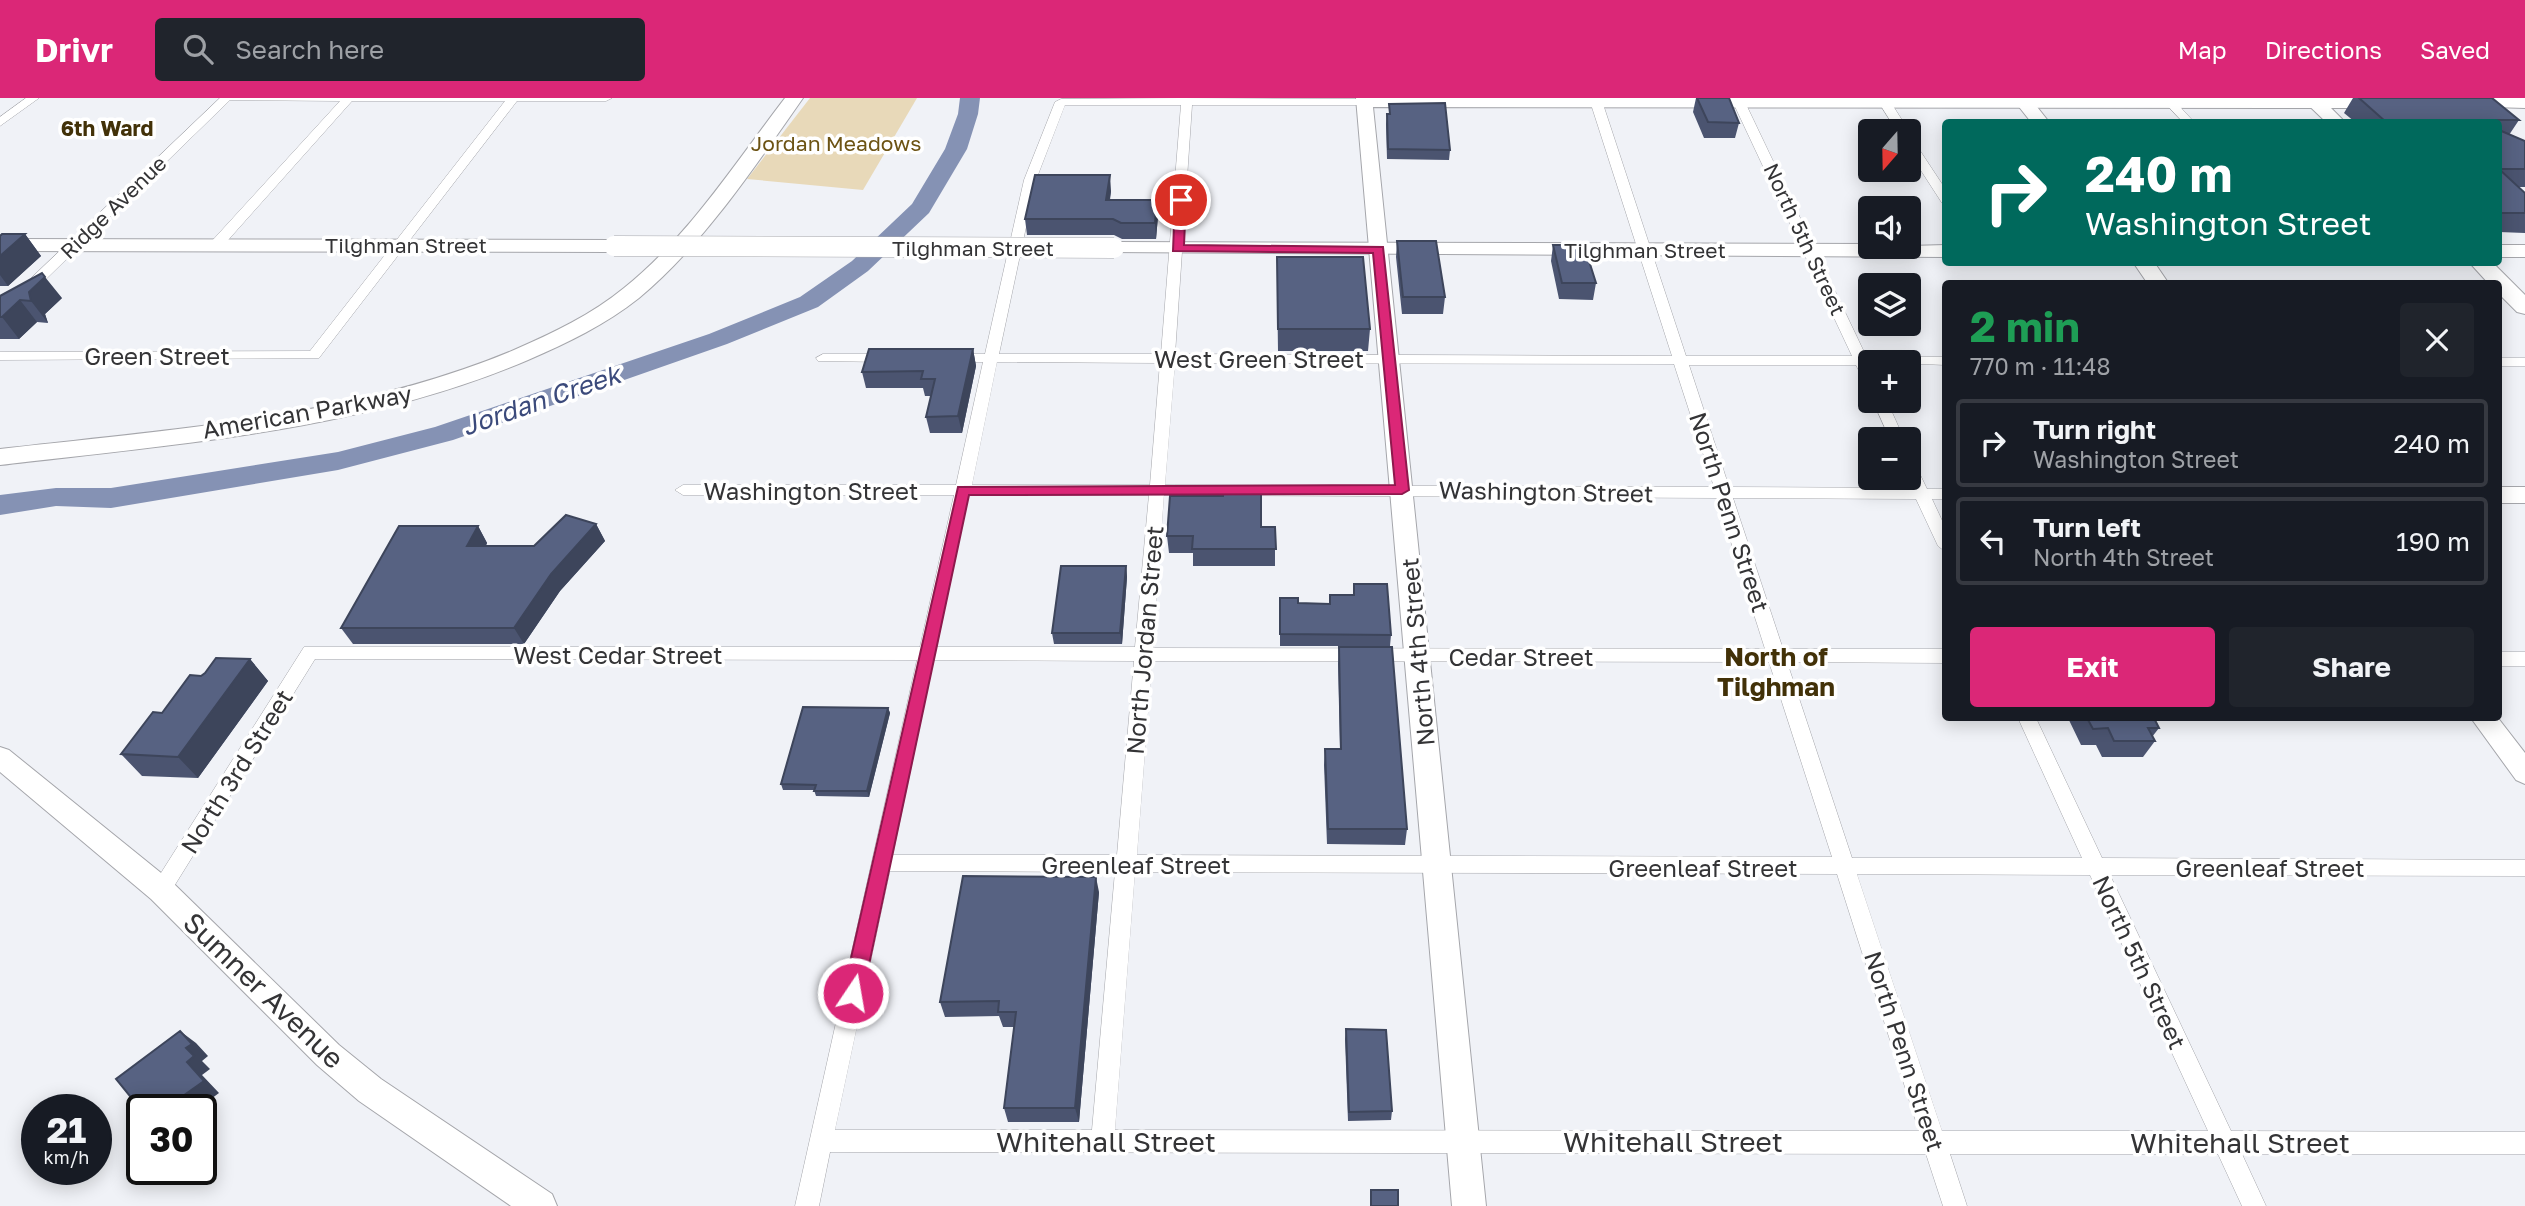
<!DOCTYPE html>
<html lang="en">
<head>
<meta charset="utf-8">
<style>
  :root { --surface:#171b24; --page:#20242c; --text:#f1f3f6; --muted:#9ea1a6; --line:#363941; --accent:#db2777 }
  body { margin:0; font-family:"Golos Text",sans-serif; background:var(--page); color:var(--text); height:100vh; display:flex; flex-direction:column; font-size:26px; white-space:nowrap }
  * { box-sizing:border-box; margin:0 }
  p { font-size:23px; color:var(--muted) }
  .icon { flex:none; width:38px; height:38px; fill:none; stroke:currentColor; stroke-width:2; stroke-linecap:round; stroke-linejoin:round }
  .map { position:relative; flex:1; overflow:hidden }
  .sheet { position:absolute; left:1942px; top:182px; width:560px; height:441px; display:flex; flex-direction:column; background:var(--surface); border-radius:7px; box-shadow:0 4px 18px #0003 }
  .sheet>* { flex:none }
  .top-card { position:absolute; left:1942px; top:21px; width:560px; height:147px; border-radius:7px; box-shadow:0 4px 18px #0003; background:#00695c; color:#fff; overflow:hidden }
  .needle { width:46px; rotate:200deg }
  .buttons { position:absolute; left:1858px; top:21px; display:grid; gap:14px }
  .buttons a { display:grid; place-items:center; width:63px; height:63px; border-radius:7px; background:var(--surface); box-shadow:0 4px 18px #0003; font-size:35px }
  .speed { position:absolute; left:21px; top:996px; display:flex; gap:14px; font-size:35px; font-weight:700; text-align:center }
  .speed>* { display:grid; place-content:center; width:91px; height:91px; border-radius:50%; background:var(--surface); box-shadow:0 4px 18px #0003; line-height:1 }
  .speed small { font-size:18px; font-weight:400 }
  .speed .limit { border:4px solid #111; border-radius:10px; background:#fff; color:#111 }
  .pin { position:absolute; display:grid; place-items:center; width:60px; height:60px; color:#fff; margin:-30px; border:4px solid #fff; border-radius:50%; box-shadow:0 2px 7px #0007 }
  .me { position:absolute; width:77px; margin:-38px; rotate:12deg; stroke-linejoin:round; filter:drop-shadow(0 0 5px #0008) }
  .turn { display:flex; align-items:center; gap:24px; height:147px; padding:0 28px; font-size:32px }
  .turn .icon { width:91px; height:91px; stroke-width:2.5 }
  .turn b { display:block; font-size:49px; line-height:60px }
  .round { display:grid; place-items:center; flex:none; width:74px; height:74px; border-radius:7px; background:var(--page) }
  .summary { display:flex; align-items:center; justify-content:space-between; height:119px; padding:0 28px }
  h1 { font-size:42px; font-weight:700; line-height:52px; color:#1e9e55 }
  .cta { display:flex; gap:14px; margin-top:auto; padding:14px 28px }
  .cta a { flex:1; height:80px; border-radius:7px; background:var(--accent); color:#fff; font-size:28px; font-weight:700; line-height:80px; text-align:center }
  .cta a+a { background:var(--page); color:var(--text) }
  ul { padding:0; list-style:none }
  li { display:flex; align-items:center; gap:21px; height:88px; margin:0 14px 10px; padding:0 14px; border:4px solid var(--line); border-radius:7px }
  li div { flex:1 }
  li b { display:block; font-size:26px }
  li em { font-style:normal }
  header { display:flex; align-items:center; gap:42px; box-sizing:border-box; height:98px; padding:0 35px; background:var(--accent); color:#fff }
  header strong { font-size:33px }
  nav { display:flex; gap:38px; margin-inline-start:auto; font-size:24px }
  .search { width:490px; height:63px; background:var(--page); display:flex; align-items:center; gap:18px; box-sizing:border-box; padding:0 24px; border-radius:7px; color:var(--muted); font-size:26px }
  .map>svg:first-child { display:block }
  .green { fill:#e8d9b9 }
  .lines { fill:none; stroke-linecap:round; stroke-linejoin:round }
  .river { fill:#8592b4; fill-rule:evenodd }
  .street-casing { stroke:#a5a6ab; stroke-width:1 }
  .secondary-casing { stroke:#a5a6ab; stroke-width:2 }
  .primary-casing { stroke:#a5a6ab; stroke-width:2 }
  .street { fill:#fff; fill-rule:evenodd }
  .secondary { fill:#fff; fill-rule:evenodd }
  .primary { fill:#fff; fill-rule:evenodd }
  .primary-bridge-casing { stroke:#a5a6ab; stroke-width:21; stroke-linecap:butt }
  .primary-bridge { stroke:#fff; stroke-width:20 }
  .wall { fill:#4b5470 }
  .shaded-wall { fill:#3d455b }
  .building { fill:#576282; stroke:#3d455b; stroke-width:2 }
  .route { fill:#db2777; stroke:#8e194d; stroke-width:2 }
  .labels { text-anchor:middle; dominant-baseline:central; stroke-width:7; stroke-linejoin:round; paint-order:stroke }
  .far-neighbourhood-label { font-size:21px; font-weight:bold; fill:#423108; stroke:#fff }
  .far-park-label { font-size:21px; fill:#6c5314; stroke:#fff }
  .far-street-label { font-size:21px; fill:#343436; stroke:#fff }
  .street-label { font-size:24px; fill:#343436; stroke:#fff }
  .water-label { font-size:26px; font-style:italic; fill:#3b4a7b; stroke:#fff }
  .neighbourhood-label { font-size:26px; font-weight:bold; fill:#423108; stroke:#fff }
  .near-street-label { font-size:28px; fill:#343436; stroke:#fff }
</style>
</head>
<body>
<header>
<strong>Drivr</strong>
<div class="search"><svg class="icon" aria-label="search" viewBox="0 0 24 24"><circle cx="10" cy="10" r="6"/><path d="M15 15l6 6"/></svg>Search here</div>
<nav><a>Map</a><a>Directions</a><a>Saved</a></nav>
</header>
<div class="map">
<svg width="2525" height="1108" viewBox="0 0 2525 1108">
  <rect width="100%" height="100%" fill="#f0f2f7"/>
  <path class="green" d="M 810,0 L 917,0 L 863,92 L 747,81 Z"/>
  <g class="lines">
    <path class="river" d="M 960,0 L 980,0 L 978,16 L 967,51 L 929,115 L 868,173 L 818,209 L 727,246 L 453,342 L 338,372 L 111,410 L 56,408 L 0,417 L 0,397 L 56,390 L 111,390 L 338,354 L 435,329 L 709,236 L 800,199 L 852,163 L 912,106 L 945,51 L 958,16 Z"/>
    <defs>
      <path id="street" d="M 26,0 L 39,0 L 0,28 L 0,19 Z
        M 220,0 L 612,0 L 606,3 L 517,3 L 319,260 L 0,262 L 0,254 L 310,253 L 505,3 L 352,3 L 221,150 L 211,150 L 211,144 L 340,3 L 230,2 L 5,221 L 0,222 L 0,210 Z
        M 1181,0 L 1364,1 L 1370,4 L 1364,7 L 1192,7 L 1175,256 L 1672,258 L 1589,0 L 1601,0 L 1686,258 L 1852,258 L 1731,0 L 1743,0 L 1866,258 L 1946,259 L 1946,267 L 1871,264 L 1871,287 L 1866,286 L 1856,267 L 1689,267 L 1729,389 L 1912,390 L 1907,380 L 1909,380 L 1909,363 L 1914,364 L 1927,391 L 1946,391 L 1946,401 L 1932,401 L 1946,431 L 1946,454 L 1938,448 L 1916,401 L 1733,400 L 1783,551 L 1946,551 L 1946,565 L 1787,564 L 1852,760 L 2082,760 L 2018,620 L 2036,620 L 2102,760 L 2525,762 L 2525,778 L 2110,777 L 2231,1033 L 2525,1034 L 2525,1056 L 2242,1056 L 2266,1108 L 2242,1108 L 2218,1056 L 1950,1056 L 1967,1108 L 1943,1108 L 1926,1056 L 830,1054 L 819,1108 L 795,1108 L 917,562 L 315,561 L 168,798 L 161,801 L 154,798 L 151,792 L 154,786 L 304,549 L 920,549 L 954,397 L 683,397 L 675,392 L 683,387 L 956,387 L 983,264 L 952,264 L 945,260 L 952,256 L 985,256 L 1024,82 L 1055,4 L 1061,1 ZM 1065,7 L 1181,7 L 1161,256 L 999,256 L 1036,82 ZM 997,264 L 1160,265 L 1150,387 L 972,387 ZM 1175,265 L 1674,266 L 1714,389 L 1165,387 ZM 969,397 L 1149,397 L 1135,549 L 937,549 ZM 1164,397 L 1717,400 L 1765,551 L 1153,550 ZM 934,562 L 1134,563 L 1117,757 L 893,757 ZM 1152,563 L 1769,564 L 1832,759 L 1137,757 ZM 890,773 L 1115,774 L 1092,1032 L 835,1032 ZM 1135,774 L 1837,776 L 1919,1033 L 1115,1032 ZM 1857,776 L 2090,777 L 2208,1033 L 1942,1033 Z
        M 1876,0 L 1888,0 L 1909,33 L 1897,33 Z
        M 2160,0 L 2172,0 L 2194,24 L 2183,24 Z
        M 1909,41 L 1913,42 L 1946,92 L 1946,106 L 1942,105 L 1909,54 Z
        M 823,256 L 889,256 L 896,260 L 889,264 L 818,263 L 816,260 Z
        M 2499,260 L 2525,260 L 2525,268 L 2499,268 Z
        M 1873,303 L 1887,303 L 1904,341 L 1890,341 Z
        M 2499,554 L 2525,554 L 2525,568 L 2499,568 Z"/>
      <path id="secondary" d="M 1356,0 L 2382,0 L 2390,5 L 2382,10 L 1373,9 L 1486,1108 L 1452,1108 Z
        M 2467,0 L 2525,0 L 2525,10 L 2461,8 L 2459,5 L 2461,2 Z
        M 2471,620 L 2498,620 L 2525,655 L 2525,686 L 2516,682 Z
        M 0,649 L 9,652 L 171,783 L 339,947 L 381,981 L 552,1096 L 557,1108 L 511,1108 L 359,1003 L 317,967 L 151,801 L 0,674 Z"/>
      <path id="primary" d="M 785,0 L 803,0 C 756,67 702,148 639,200 C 605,227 567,245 528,262 C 362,333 177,346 0,367 L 0,351 C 173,331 352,320 514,252 C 553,235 591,217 624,190 C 689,138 735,65 785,0 Z
        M 2012,0 L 2030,0 L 2049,24 L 2031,24 Z
        M 2301,0 L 2321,0 L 2345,24 L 2326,24 Z
        M 0,141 L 614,142 L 621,144 L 624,148 L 621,152 L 614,154 L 0,153 Z
        M 1114,144 L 1871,146 L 1871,149 L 1946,147 L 1946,159 L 1107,154 L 1104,150 L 1107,146 Z
        M 2499,147 L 2525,147 L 2525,159 L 2499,159 Z
        M 2133,164 L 2154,164 L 2169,186 L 2148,186 Z
        M 2469,164 L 2492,164 L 2525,197 L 2525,216 L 2517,214 L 2499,196 L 2499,186 L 2489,186 Z
        M 2499,389 L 2525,389 L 2525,405 L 2499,405 Z"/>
    </defs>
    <use href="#street" class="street-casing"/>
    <use href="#secondary" class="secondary-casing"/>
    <use href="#primary" class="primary-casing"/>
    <use href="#street" class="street"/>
    <use href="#secondary" class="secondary"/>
    <use href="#primary" class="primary"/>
    <defs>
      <path id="primary-bridge" d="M 614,148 L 1114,150"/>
    </defs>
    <use href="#primary-bridge" class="primary-bridge-casing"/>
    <use href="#primary-bridge" class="primary-bridge"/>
  </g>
  <path class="wall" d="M 1696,0 L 1729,0 L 1739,25 L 1735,40 L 1704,40 L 1693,14 Z
    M 2353,0 L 2492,0 L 2519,22 L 2509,37 L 2525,43 L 2525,89 L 2519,89 L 2525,95 L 2525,135 L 2499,134 L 2499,24 L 2355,24 L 2344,15 Z
    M 1389,6 L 1450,52 L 1449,62 L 1387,61 L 1386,26 L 1387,16 L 1389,16 Z
    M 1111,93 L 1110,102 L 1157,102 L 1158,118 L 1156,141 L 1122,141 L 1114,137 L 1027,137 L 1025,121 Z
    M 25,136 L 41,158 L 8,188 L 0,188 L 0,138 Z
    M 1397,143 L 1445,199 L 1443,216 L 1402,216 L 1396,159 Z
    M 1553,147 L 1596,185 L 1593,202 L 1559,201 L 1551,163 Z
    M 1277,180 L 1370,231 L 1368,253 L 1278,253 Z
    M 0,198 L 62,200 L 45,216 L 48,225 L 37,224 L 19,241 L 0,241 Z
    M 973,251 L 976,268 L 962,335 L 930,335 L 926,319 L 931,298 L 925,298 L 923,290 L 866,290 L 862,274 Z
    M 596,426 L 605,443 L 560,493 L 524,546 L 353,546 L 341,530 L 478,428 L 487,445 L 486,448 L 534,448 Z
    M 1261,429 L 1275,429 L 1275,468 L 1193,468 L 1193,455 L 1169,455 L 1167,438 Z
    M 1126,468 L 1127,479 L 1122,546 L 1054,546 L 1052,535 Z
    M 1354,486 L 1391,537 L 1390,548 L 1280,548 L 1280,500 L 1298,505 L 1329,506 L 1353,497 Z
    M 1339,549 L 1407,731 L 1405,747 L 1327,746 L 1324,667 L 1325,651 L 1340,651 L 1338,566 Z
    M 250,561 L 268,583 L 198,680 L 142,678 L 121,656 L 201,578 Z
    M 888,610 L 890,615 L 869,699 L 816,698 L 814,692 L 783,692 L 781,686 Z
    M 2068,620 L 2154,620 L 2159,630 L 2152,639 L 2155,643 L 2143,659 L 2102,659 L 2096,647 L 2081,647 Z
    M 1099,794 L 1079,1024 L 1008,1024 L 1004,1010 L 1014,929 L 1003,929 L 999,918 L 945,919 L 940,904 Z
    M 1346,931 L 1392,1013 L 1391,1022 L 1348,1023 L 1345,941 Z"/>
  <path class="shaded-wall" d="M 1110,77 L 1111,93 L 1107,118 L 1106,102 Z
    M 1157,102 L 1158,118 L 1156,141 L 1155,125 Z
    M 25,136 L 41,158 L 8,188 L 0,177 L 0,158 Z
    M 45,179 L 62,200 L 45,216 L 48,225 L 31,203 L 29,194 Z
    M 20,202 L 37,224 L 19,241 L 2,219 Z
    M 973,251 L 976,268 L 962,335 L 958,318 Z
    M 596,426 L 605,443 L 560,493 L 524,546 L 514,530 L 551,476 Z
    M 478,428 L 487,445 L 476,465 L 467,448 Z
    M 1126,468 L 1127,479 L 1122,546 L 1120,535 Z
    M 250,561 L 268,583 L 198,680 L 178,659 Z
    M 888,610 L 890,615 L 869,699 L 867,693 Z
    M 1096,779 L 1099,794 L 1079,1024 L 1075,1010 Z
    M 180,933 L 196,945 L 208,958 L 202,963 L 210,971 L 202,977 L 219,995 L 196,1012 L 163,1012 L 186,950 Z"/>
  <path class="building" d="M 1697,0 L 1729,0 L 1739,25 L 1708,24 Z
    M 2359,0 L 2492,0 L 2519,22 L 2473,22 L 2479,24 L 2386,24 Z
    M 1445,5 L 1450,52 L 1388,51 L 1387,16 L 1390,16 L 1389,6 Z
    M 2499,32 L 2525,43 L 2525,71 L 2499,71 L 2525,95 L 2525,115 L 2499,115 Z
    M 1035,77 L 1110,77 L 1106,102 L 1157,102 L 1155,125 L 1121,125 L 1113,121 L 1025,121 Z
    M 2,136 L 25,136 L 0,158 L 0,138 Z
    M 1397,143 L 1436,143 L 1445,199 L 1403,199 Z
    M 1553,147 L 1584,147 L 1596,185 L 1562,185 Z
    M 1277,159 L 1363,159 L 1370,231 L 1278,231 Z
    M 42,175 L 45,179 L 29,194 L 31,203 L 20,202 L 2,219 L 0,219 L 0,198 Z
    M 869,251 L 973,251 L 958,318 L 926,319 L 935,281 L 921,281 L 923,273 L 862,274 Z
    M 1223,391 L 1261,392 L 1261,429 L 1275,429 L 1276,451 L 1192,451 L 1193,438 L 1167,438 L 1170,398 L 1223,398 Z
    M 566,417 L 596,426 L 551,476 L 514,530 L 341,530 L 399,428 L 478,428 L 467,448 L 534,448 Z
    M 1061,468 L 1126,468 L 1120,535 L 1052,535 Z
    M 1354,486 L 1387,486 L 1391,537 L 1280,536 L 1280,500 L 1298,500 L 1298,505 L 1330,506 L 1330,497 L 1354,497 Z
    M 1339,549 L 1392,549 L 1407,731 L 1328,731 L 1325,651 L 1341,651 Z
    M 216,560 L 250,561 L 178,659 L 121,656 L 153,614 L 162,615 L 190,577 L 201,578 L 205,575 Z
    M 803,609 L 888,610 L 867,693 L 814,693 L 816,687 L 781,686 Z
    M 2087,620 L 2154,620 L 2159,630 L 2148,630 L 2155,643 L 2114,643 L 2108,630 L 2093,631 Z
    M 963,778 L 1096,779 L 1075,1010 L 1004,1010 L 1016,914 L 998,914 L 999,903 L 940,904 Z
    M 1346,931 L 1386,932 L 1392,1013 L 1349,1014 Z
    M 180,933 L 192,946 L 186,950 L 194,958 L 187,964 L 204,983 L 163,1012 L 142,1012 L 142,1013 L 116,981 Z
    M 1371,1092 L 1398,1092 L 1398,1108 L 1371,1108 Z"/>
  <path class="route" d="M 1181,98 L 1186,102 L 1184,147 L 1383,149 L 1409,392 L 1402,396 L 969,397 L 863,895 L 860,901 L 853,904 L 846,901 L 843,895 L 958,389 L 1395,387 L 1373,155 L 1173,153 L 1175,102 Z"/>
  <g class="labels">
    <g class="far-neighbourhood-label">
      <text x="107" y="30">6th Ward</text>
    </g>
    <g class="far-park-label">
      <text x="836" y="45">Jordan Meadows</text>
    </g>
    <g class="far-street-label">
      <text transform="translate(113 109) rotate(-44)">Ridge Avenue</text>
      <text transform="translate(1805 141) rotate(65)">North 5th Street</text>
      <text x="406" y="147">Tilghman Street</text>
      <text x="973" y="150">Tilghman Street</text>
      <text x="1645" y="152">Tilghman Street</text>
    </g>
    <g class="street-label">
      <text x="157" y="257">Green Street</text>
      <text x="1259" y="260">West Green Street</text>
      <text transform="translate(307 313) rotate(-10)">American Parkway</text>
      <text x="811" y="392">Washington Street</text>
      <text transform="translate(1546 393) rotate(1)">Washington Street</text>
      <text transform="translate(1730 414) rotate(72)">North Penn Street</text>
      <text transform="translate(1144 542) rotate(-85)">North Jordan Street</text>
      <text transform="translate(1417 554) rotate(-95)">North 4th Street</text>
      <text x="618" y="556">West Cedar Street</text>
      <text x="1521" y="558">Cedar Street</text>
      <text transform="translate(236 673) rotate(-58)">North 3rd Street</text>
      <text x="1136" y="766">Greenleaf Street</text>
      <text x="1703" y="769">Greenleaf Street</text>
      <text x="2270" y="769">Greenleaf Street</text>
      <text transform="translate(2140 864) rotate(65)">North 5th Street</text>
      <text transform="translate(1905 953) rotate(72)">North Penn Street</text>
    </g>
    <g class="water-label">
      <text transform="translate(541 302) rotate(-19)">Jordan Creek</text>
    </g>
    <g class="neighbourhood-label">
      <text x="1776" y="558">North of<tspan x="1776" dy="30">Tilghman</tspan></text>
    </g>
    <g class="near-street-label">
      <text transform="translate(264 892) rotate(44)">Sumner Avenue</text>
      <text x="1106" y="1043">Whitehall Street</text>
      <text x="1673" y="1043">Whitehall Street</text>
      <text x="2240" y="1044">Whitehall Street</text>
    </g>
  </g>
</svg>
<div class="buttons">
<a><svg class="needle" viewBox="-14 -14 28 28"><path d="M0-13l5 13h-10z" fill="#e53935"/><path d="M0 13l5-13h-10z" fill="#9ea1a6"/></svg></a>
<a><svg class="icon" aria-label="sound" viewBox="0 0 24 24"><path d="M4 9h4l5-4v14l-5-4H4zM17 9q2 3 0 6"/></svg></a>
<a><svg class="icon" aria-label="layers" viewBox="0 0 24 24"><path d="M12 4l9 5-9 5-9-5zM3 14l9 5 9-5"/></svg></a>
<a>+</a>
<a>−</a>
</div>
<div class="speed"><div>21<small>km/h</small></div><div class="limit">30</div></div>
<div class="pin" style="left:1181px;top:102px;background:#d93025"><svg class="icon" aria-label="arrive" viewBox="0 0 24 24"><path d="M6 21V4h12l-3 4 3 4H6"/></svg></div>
<svg class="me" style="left:853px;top:895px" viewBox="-20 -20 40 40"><circle r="17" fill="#db2777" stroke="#fff" stroke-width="3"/><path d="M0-11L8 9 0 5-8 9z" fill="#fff"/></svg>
<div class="top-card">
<div class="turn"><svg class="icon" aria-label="right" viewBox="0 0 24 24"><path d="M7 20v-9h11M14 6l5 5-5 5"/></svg><div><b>240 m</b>Washington Street</div></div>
</div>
<section class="sheet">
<div class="summary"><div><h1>2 min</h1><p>770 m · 11:48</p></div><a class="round"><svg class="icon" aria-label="close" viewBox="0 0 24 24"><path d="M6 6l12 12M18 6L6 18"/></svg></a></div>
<ul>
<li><svg class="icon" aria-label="right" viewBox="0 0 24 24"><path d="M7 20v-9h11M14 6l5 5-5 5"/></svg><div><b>Turn right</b><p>Washington Street</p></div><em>240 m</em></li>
<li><svg class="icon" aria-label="left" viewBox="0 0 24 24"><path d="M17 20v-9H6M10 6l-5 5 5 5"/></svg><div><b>Turn left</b><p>North 4th Street</p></div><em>190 m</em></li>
</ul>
<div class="cta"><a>Exit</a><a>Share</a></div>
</section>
</div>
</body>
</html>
